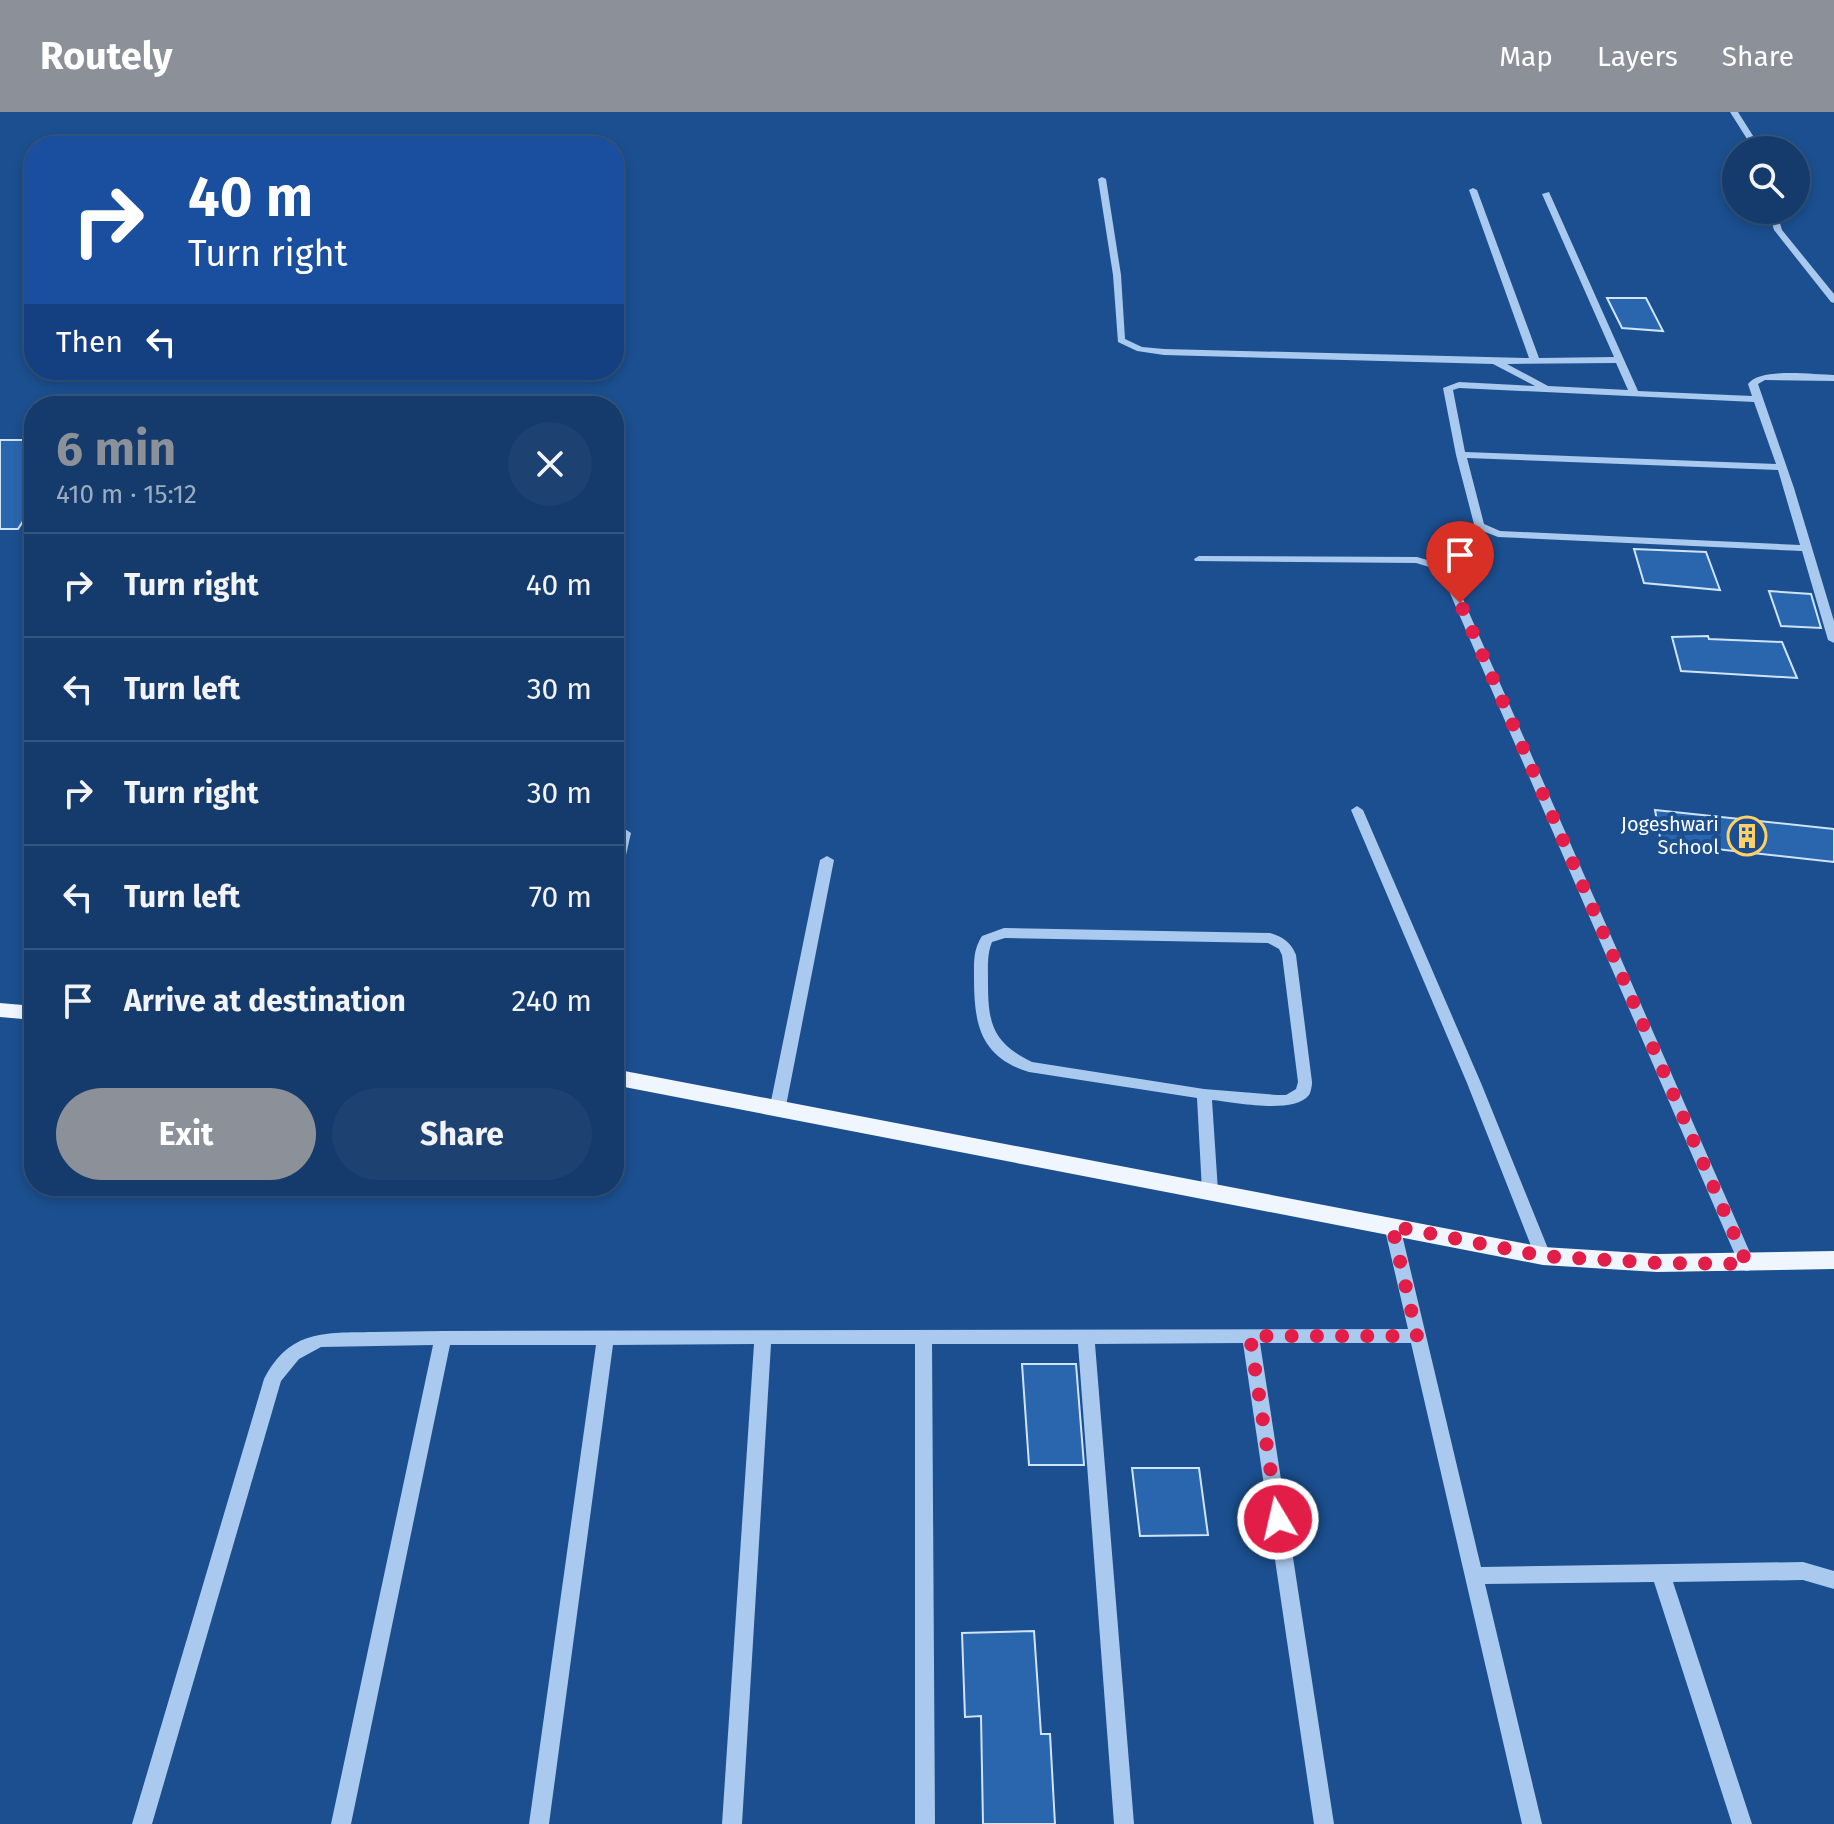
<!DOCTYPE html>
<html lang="en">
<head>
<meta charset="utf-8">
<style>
  :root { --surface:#143b6b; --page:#1d4271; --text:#f1f3f6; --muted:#9dadc1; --line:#33557e; --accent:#8c9099 }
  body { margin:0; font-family:"Fira Sans",sans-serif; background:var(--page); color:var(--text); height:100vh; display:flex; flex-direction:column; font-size:30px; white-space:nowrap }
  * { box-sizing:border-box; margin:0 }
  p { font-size:26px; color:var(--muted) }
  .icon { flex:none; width:44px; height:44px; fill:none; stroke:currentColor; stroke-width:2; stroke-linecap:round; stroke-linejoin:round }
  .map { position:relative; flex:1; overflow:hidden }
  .panel { position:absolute; left:24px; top:284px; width:600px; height:800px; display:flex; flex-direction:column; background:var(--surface); border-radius:32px; box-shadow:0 4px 12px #0003,0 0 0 2px var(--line) }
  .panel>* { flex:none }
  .top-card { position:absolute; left:24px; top:24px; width:600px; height:244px; border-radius:32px; box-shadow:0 4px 12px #0003,0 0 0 2px var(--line); background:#1a4fa0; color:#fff; overflow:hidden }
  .buttons { position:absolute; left:1722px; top:24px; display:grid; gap:16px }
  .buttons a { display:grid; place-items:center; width:88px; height:88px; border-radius:50%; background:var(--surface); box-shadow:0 4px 12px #0003,0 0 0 2px var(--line); font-size:40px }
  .pin { position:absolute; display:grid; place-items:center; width:68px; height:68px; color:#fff; margin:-82px -34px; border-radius:50% 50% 50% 0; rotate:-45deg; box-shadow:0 0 8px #0007 }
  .pin .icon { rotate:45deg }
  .me { position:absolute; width:88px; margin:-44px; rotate:351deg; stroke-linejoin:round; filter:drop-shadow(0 0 6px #0008) }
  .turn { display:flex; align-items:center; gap:28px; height:168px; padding:0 32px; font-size:36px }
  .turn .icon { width:104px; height:104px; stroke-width:2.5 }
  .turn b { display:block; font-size:56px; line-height:68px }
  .then { display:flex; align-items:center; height:76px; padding:0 32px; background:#0003; gap:16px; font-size:30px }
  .round { display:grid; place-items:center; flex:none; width:84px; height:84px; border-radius:42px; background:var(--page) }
  .head { display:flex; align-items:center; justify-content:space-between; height:136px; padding:0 32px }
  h1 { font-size:48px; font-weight:700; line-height:60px; color:var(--accent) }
  .cta { display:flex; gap:16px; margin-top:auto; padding:16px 32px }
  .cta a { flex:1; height:92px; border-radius:48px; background:var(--accent); color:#fff; font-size:32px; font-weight:700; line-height:92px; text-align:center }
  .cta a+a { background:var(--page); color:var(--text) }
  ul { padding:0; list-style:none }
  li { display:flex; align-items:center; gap:24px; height:104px; padding:0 32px; border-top:2px solid var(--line) }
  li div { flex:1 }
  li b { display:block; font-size:30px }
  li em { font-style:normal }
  header { display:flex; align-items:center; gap:48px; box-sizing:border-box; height:112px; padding:0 40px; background:var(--accent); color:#fff }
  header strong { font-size:38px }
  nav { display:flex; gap:44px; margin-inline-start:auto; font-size:28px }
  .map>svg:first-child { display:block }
  .building { fill:#2a66ad; stroke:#cfe3fa; stroke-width:2 }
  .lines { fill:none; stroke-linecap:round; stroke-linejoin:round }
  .minor { fill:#a9c9ee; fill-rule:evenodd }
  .major { fill:#f0f6ff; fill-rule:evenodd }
  .route { stroke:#e11d48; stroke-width:14; stroke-dasharray:0 25.2 }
  .labels { text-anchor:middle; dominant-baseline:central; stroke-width:8; stroke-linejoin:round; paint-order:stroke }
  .poi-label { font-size:20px; fill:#fff; stroke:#1b4f8f; text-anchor:end }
</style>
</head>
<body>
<header>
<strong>Routely</strong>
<nav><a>Map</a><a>Layers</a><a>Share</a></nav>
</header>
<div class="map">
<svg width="1834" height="1712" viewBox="0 0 1834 1712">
  <rect width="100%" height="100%" fill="#1b4f8f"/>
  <path class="building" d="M 1607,186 L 1646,186 L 1663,219 L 1622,216 Z
    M 0,328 L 34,328 L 34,392 L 18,417 L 0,417 Z
    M 1634,437 L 1706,440 L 1720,478 L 1644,471 Z
    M 1769,479 L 1811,482 L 1821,516 L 1781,514 Z
    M 1708,524 L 1709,527 L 1782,530 L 1797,566 L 1681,559 L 1672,525 Z
    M 1655,698 L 1834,717 L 1834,750 L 1661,731 Z
    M 1022,1252 L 1076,1252 L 1084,1353 L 1029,1353 Z
    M 1132,1356 L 1199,1356 L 1208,1423 L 1140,1424 Z
    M 1034,1519 L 1041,1622 L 1050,1622 L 1055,1712 L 983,1712 L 981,1604 L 965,1605 L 962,1521 Z"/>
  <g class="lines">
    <path class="minor" d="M 1730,0 L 1738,0 L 1762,38 L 1754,38 Z
      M 1102,65 L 1106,67 L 1121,163 L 1125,227 L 1142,235 L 1164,237 L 1529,246 L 1469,78 L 1473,76 L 1477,78 L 1539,246 L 1614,245 L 1542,82 L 1549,80 L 1638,279 L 1752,284 L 1748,272 C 1761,255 1813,263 1834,263 L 1834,269 L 1765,268 L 1758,272 L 1794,376 L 1834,509 L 1834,531 L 1828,528 L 1802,439 L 1498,425 L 1475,416 L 1456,343 L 1443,276 L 1459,270 L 1535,274 L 1493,252 L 1164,243 L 1137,239 L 1118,230 L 1113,163 L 1098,67 ZM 1616,251 L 1628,278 L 1548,274 L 1507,252 ZM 1459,276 L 1754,290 L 1776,352 L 1465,340 L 1453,278 ZM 1467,346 L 1778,358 L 1800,433 L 1500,419 L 1484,412 Z
      M 1768,98 L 1776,98 L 1782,118 L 1834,182 L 1834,191 L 1831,190 L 1774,118 Z
      M 1199,444 L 1417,445 L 1441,452 L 1452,462 L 1755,1152 L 1753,1157 L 1747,1159 L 1741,1157 L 1739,1152 L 1443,465 L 1433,456 L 1416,451 L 1195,449 L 1194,447 Z
      M 1357,694 L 1363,698 L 1481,971 L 1551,1144 L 1549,1149 L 1543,1150 L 1537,1149 L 1535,1144 L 1467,971 L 1351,698 Z
      M 625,717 L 631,721 L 621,765 L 614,769 L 614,739 L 619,721 Z
      M 827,744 L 834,748 L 786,994 L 783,998 L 773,998 L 770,994 L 820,748 Z
      M 1004,816 L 1270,821 C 1283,825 1291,830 1296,843 L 1312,970 C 1312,973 1311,980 1309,983 C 1293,1003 1235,990 1212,988 L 1218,1079 L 1216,1083 L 1210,1085 L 1204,1083 L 1202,1079 L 1197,986 L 1029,960 C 980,945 974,912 974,866 C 974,850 973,838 982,824 ZM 1005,826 L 1268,831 L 1279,837 L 1282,843 L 1298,970 L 1296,977 L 1286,983 L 1277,983 L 1204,977 L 1032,950 C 991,930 988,910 988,868 C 988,855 987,842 992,830 Z
      M 1392,1108 L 1398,1110 L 1400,1114 L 1481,1455 L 1803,1450 L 1834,1459 L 1834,1477 L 1803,1468 L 1673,1470 L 1752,1712 L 1732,1712 L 1654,1470 L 1485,1472 L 1542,1712 L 1522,1712 L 1411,1231 L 1260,1231 L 1334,1712 L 1314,1712 L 1243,1231 L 1095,1232 L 1134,1712 L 1114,1712 L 1078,1232 L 932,1232 L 935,1712 L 915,1712 L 915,1232 L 771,1232 L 742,1712 L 722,1712 L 754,1232 L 613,1233 L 549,1712 L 529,1712 L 596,1233 L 450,1233 L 351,1712 L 331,1712 L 433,1233 L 321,1235 L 299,1247 L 281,1269 L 152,1712 L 132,1712 L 264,1267 C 290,1217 325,1221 373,1220 C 396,1220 420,1219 443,1219 L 1408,1217 L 1384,1114 L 1386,1110 Z"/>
    <path class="major" d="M 0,891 L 34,894 L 34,908 L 0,905 Z
      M 614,957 L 1543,1135 L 1657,1142 L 1834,1139 L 1834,1157 L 1657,1160 L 1543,1153 L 614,973 Z"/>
  </g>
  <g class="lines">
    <path class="route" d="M 1278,1407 L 1250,1224 L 1417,1224 L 1392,1114 L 1543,1144 L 1657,1151 L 1747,1152 L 1460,491"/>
  </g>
  <defs>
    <symbol id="building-ring" viewBox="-11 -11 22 22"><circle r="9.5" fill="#1b4f8f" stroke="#ffd166" stroke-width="1.5"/><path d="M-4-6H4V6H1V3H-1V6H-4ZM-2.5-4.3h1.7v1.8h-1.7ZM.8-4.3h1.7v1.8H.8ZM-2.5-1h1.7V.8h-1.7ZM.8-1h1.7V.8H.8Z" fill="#ffd166"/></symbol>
  </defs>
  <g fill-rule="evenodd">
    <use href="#building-ring" x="1725" y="702" width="44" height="44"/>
  </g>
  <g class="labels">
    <g class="poi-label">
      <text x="1719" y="712">Jogeshwari<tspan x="1719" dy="23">School</tspan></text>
    </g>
  </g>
</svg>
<div class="buttons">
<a><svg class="icon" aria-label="search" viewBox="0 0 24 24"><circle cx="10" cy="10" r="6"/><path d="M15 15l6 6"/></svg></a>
</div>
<div class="pin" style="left:1460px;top:491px;background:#d93025"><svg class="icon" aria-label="arrive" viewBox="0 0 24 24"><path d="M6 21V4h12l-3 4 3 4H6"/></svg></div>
<svg class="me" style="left:1278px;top:1407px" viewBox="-20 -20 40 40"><circle r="17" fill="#e11d48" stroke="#fff" stroke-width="3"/><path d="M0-11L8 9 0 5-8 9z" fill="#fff"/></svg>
<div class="top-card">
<div class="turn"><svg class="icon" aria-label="right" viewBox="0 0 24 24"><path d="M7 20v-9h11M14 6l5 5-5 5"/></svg><div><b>40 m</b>Turn right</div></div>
<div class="then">Then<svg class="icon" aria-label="left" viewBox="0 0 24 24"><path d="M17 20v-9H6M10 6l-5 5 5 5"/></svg></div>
</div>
<section class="panel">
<div class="head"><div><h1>6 min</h1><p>410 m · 15:12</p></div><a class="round"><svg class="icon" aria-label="close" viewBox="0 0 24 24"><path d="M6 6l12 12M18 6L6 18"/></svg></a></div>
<ul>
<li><svg class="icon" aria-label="right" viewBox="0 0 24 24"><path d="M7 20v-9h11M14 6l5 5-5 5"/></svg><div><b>Turn right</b></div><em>40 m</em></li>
<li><svg class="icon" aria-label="left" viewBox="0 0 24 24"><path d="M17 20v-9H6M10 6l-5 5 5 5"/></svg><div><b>Turn left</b></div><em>30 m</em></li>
<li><svg class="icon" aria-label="right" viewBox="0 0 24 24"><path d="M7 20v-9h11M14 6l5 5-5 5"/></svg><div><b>Turn right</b></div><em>30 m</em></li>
<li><svg class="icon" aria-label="left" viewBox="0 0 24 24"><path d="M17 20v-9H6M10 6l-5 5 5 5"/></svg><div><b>Turn left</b></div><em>70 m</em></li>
<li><svg class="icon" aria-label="arrive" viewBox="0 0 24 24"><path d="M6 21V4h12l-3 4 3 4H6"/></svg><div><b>Arrive at destination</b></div><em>240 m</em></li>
</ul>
<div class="cta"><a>Exit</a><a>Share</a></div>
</section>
</div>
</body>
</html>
